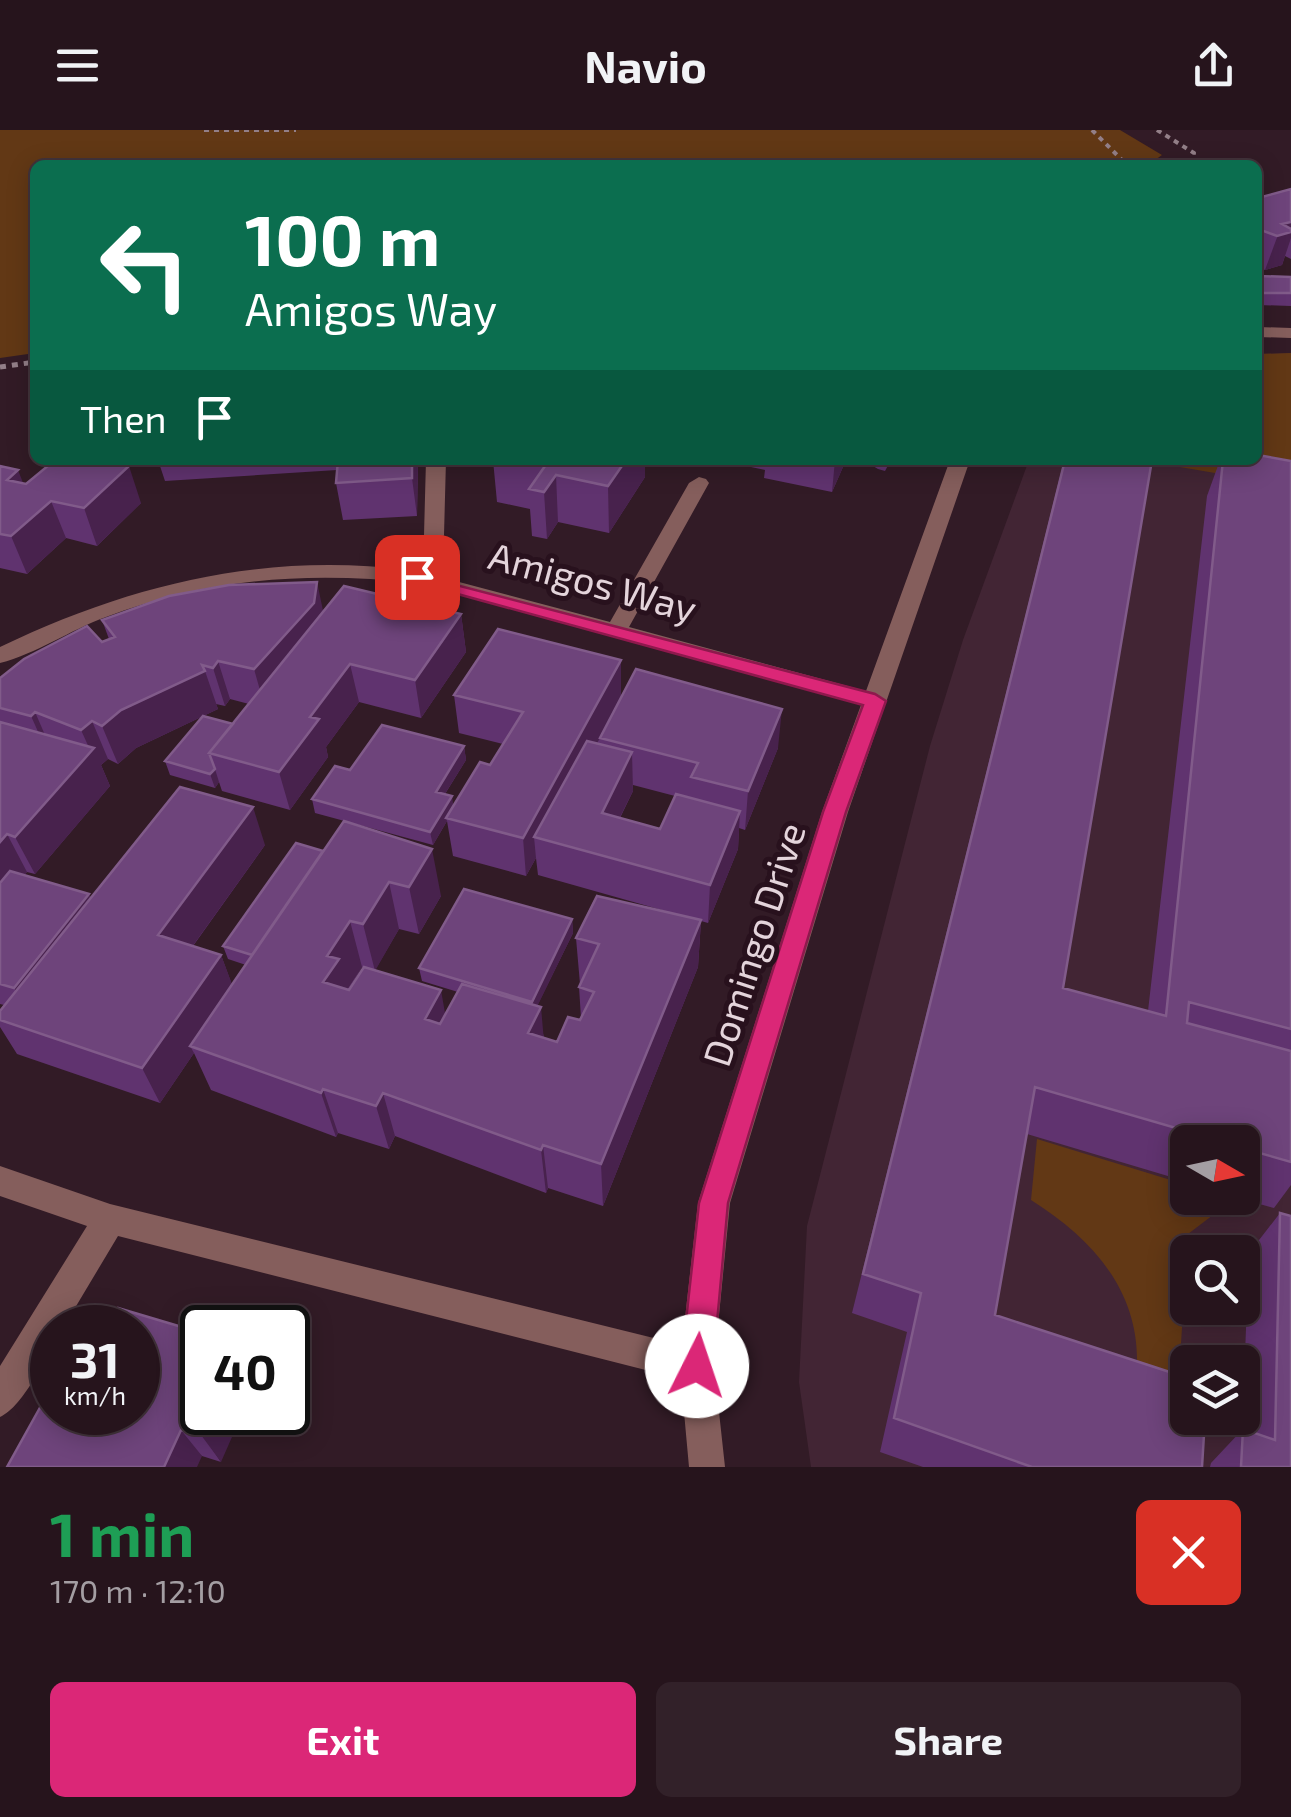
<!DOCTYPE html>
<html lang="en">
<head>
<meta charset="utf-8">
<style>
  :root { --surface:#26141c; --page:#322129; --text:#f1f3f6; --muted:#a49ea3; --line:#42333b; --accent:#db2777 }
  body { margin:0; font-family:"Exo 2",sans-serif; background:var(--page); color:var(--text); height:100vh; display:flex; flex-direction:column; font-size:38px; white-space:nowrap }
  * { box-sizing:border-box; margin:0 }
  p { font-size:32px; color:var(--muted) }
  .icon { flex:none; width:55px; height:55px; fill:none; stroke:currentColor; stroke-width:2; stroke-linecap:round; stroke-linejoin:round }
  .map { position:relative; height:1337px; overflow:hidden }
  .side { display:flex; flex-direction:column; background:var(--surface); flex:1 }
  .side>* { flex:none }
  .banner { position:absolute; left:30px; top:30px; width:1232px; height:305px; border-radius:15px; box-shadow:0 5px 25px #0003,0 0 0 2px var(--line); background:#0b6e4f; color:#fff; overflow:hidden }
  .needle { width:65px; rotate:99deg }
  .fabs { position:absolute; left:1170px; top:995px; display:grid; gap:20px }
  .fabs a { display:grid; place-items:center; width:90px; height:90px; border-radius:15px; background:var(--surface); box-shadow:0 5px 25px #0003,0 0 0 2px var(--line); font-size:50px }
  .speed { position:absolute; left:30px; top:1175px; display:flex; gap:20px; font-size:50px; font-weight:700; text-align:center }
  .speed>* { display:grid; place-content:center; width:130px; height:130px; border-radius:50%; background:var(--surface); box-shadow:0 5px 25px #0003,0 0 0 2px var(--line); line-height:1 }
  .speed small { font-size:25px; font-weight:400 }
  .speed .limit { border:5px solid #111; border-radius:15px; background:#fff; color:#111 }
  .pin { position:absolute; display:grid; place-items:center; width:85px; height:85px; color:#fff; margin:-42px; border-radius:20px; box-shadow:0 5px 15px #0006 }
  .me { position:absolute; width:110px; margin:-55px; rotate:4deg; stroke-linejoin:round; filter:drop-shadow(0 0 8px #0008) }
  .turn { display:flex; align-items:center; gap:35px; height:210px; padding:0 50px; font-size:45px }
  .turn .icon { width:130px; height:130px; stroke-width:2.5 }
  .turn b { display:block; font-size:70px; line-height:85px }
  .then { display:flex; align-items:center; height:95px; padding:0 50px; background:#0003; gap:20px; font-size:38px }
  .round { display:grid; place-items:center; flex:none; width:105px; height:105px; border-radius:15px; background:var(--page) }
  .headline { display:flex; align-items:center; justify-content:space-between; height:170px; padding:0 50px }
  h1 { font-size:60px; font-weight:700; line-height:75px; color:#1e9e55 }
  .action { display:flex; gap:20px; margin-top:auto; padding:20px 50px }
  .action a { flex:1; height:115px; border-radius:15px; background:var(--accent); color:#fff; font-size:40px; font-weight:700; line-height:115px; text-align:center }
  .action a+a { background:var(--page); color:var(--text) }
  header { display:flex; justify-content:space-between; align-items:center; height:130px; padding:0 50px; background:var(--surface); font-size:45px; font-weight:700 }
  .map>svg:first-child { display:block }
  .built { fill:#422534; fill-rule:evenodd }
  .green { fill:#623815 }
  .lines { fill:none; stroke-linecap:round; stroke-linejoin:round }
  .path-far1 { stroke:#937f88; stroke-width:4; stroke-dasharray:5 5; stroke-linecap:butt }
  .path { stroke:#937f88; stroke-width:5; stroke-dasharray:6 6; stroke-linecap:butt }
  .minor { fill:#855e5c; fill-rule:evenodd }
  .wall { fill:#60336f; fill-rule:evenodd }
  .shaded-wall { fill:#48224d }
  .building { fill:#6e447b; stroke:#815b8a; stroke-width:2.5 }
  .route { fill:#db2777; stroke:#8e194d; stroke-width:2.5 }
  .labels { text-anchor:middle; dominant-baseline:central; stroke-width:10; stroke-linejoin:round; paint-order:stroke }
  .street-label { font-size:38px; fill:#e4d4db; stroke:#28111d }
</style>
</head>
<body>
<header><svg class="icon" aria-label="menu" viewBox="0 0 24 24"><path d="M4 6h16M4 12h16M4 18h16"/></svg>Navio<svg class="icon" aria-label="share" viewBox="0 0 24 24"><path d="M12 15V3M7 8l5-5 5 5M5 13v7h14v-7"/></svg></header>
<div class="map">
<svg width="1291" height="1337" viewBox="0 0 1291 1337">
  <rect width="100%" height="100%" fill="#321b26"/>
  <path class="built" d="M 1291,223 L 1291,1337 L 811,1337 L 799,1252 L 807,1096 L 930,616 L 963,510 L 1029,330 L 1258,330 L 1258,224 ZM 1188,1012 L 1242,1012 L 1242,1068 L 1188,1068 ZM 1188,1122 L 1242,1122 L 1242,1178 L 1188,1178 ZM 1188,1232 L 1242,1232 L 1242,1288 L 1188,1288 Z"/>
  <path class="green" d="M 0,0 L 1120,0 L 1162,25 L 1148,35 L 35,35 L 35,223 L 0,228 Z
    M 1291,223 L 1291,356 L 1139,330 L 1258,330 L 1258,224 Z
    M 1037,1009 L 1187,1055 L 1188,1068 L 1234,1069 L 1188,1104 L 1178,1260 L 1136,1249 C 1145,1167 1096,1111 1031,1070 Z"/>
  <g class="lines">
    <path class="path-far1" d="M 204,0 L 296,0
      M 1092,0 L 1127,35
      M 1157,0 L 1194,23 L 1190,35"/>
    <path class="path" d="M 0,237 L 35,232"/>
    <path class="minor" d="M 1258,197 L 1291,198 L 1291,208 L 1258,207 Z
      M 426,330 L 446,330 L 444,405 L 429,444 L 610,492 L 689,353 L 699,347 L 706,349 L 709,353 L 629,497 L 866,561 L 950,330 L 970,330 L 848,682 L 730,1073 L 714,1236 L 725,1337 L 689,1337 L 681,1249 L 118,1106 L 63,1198 L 52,1198 C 52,1222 23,1277 0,1287 L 0,1236 L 87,1096 L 0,1066 L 0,1036 L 110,1074 L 682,1215 L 698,1073 L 822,682 L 861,575 L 416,453 C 310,441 207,448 106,487 C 70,500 36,524 0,533 L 0,517 C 131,454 264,422 409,440 L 424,405 Z"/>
  </g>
  <path class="wall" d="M 1291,59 L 1291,129 L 1285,126 L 1282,135 L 1265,140 L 1258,137 L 1258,68 Z
    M 1258,146 L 1291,147 L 1291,176 L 1258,175 Z
    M 158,330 L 418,330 L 417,386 L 343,390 L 336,353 L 337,340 L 165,351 Z
    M 493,330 L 645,330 L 645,347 L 609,403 L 558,392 L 547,409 L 532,406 L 530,379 L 497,372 Z
    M 751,330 L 844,330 L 843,337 L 832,362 L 764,348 L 765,340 L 751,337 Z
    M 863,330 L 891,330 L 885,341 L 878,339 Z
    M 1064,330 L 1063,858 L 1148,881 L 1207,366 L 1220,330 L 1291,331 L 1291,1055 L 1274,1078 L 1238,1068 L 1242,1068 L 1242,1012 L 1188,1012 L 1188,1052 L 1027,1004 L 995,1185 L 1202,1337 L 923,1337 L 880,1322 L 907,1202 L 852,1183 Z
    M 0,336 L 24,354 L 141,373 L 97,416 L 66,408 L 27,444 L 0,438 Z
    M 324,482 L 461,484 L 466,522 L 421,588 L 359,572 L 326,617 L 328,627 L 290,680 L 222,661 L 219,652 L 215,658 L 170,645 L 165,631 L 233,594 L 249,574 L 230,569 L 225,576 L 216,574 L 218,579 L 136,618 L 118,634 L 108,629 L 101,635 L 110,656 L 35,744 L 27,742 L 24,745 L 91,768 L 265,715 L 193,816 L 221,825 L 232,855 L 246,835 L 228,829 L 223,816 L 296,713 L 441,766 L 419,804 L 399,799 L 375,840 L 445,885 L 458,862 L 422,851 L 419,838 L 572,789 L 573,803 L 537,876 L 544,908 L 557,912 L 581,888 L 579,857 L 580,854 L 576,808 L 690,788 L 538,745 L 536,728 L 526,746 L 453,726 L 447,691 L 433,715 L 315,683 L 312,669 L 350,640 L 464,616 L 466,630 L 445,664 L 453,677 L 490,635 L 503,614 L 459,603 L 454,565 L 621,567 L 778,618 L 745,700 L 739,698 L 738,719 L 708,793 L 701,791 L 698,837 L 603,1076 L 548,1058 L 546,1063 L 395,1006 L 389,1019 L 338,1003 L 336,1007 L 211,960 L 194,923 L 160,973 L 17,924 L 0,897 L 0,881 L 4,875 L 0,874 L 0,548 L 109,509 L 102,490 ZM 633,655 L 675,666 L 660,699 L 620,688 L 633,661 ZM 362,837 L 364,838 L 349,860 L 348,860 Z
    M 1280,1083 L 1291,1337 L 1210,1337 L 1211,1333 L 1242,1300 L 1249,1123 Z
    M 118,1178 L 221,1332 L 202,1326 L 138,1282 Z"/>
  <path class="shaded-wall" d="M 1291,92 L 1291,108 L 1282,135 L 1265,140 L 1282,94 Z
    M 412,330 L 418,330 L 417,386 L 412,348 Z
    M 626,330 L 645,330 L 645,347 L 609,403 L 608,356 Z
    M 835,330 L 844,330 L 843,337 L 832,362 Z
    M 129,336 L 141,373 L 97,416 L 84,378 Z
    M 18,340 L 33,378 L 7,350 Z
    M 556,345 L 558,392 L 547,409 L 544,362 Z
    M 51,371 L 66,408 L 27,444 L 11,406 Z
    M 317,452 L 325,490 L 265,578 L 254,539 Z
    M 461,484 L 466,522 L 421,588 L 415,550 Z
    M 621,530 L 621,568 L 546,710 L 534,707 L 536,728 L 526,746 L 523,708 Z
    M 218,531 L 230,569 L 225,576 L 213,538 Z
    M 350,534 L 359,572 L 326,617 L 328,627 L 290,680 L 279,642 L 310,587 Z
    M 205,541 L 218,579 L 136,618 L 118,634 L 102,596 L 121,580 Z
    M 782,579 L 778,618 L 745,700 L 748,661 Z
    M 35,582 L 52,621 L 48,624 L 31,586 Z
    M 92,591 L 108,629 L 101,635 L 110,656 L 35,744 L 15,707 L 91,622 L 81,600 Z
    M 464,616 L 466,630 L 438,675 L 436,662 Z
    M 632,622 L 633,661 L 603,721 L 602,683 Z
    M 215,639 L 219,652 L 215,658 L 210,644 Z
    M 452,666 L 454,680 L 446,688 L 447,691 L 433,715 L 430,702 Z
    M 253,677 L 265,715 L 174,842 L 158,805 Z
    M 740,681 L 738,719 L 708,793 L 710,755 Z
    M 7,704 L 27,742 L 0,773 L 0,712 Z
    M 432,719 L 441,766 L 419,804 L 409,757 Z
    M 389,752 L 399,799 L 375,841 L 363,794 Z
    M 89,764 L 102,791 L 29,884 L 14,858 Z
    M 572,789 L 573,803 L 533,885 L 532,872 Z
    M 701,790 L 698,837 L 603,1076 L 601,1034 Z
    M 350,791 L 362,837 L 347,860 L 323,852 L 327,826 Z
    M 221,825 L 235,862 L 190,916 L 194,923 L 160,973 L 142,938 Z
    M 441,860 L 449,906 L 425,889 Z
    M 541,877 L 545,923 L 528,903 Z
    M 323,959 L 338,1003 L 336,1007 L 321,963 Z
    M 383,963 L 395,1006 L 389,1019 L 376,976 Z
    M 543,1015 L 548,1058 L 546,1063 L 541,1020 Z
    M 212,1282 L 243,1282 L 221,1332 L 201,1305 Z
    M 181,1300 L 202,1326 L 197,1337 L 164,1337 Z"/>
  <path class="building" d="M 1291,59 L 1291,92 L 1282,94 L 1291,99 L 1291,102 L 1277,106 L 1258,99 L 1258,68 Z
    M 1258,146 L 1291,147 L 1291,163 L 1258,163 Z
    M 1258,325 L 1291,331 L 1291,899 L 1189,872 L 1187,893 L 1291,921 L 1291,1032 L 1242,1018 L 1242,1012 L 1224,1012 L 1035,957 L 995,1185 L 1188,1248 L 1188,1288 L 1205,1288 L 1202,1337 L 1032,1337 L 894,1288 L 921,1163 L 863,1144 L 1065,330 L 1152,330 L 1063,858 L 1166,886 L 1223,330 L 1258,330 Z
    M 55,330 L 102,330 L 129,336 L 84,378 L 51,371 L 11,406 L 0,404 L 0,336 L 18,340 L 7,350 L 26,354 Z
    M 338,330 L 412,330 L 412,348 L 336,353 Z
    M 517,330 L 626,330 L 608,356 L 556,345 L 544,362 L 529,359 L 545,336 Z
    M 317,452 L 314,473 L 254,539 L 218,531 L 213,538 L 202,535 L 205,541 L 121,580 L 102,596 L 92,591 L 81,600 L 35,582 L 31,586 L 0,578 L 0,548 L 24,529 L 87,496 L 102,512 L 115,507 L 102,490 L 169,466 L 229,455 Z
    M 344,456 L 461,484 L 415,550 L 350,534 L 310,587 L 319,589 L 279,642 L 209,623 Z
    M 498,499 L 621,530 L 523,708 L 446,688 L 480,632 L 490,635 L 523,582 L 454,565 Z
    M 636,539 L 782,579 L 748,661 L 691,647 L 698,633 L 600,608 Z
    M 203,586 L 233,594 L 209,623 L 215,639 L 210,644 L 165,631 Z
    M 0,592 L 94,618 L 15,707 L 7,704 L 0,712 Z
    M 382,595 L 464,616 L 436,662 L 452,666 L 430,702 L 312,669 L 335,636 L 350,640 Z
    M 587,611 L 632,622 L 602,683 L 660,699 L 676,664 L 740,681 L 710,755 L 534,707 Z
    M 180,657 L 253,677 L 158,805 L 221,825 L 142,938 L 0,890 L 0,881 Z
    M 344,691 L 432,719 L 409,757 L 389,752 L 363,794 L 350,791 L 327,826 L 339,829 L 323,852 L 349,860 L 364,837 L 441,860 L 425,889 L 440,894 L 462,854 L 541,877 L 528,903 L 557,912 L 568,887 L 580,890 L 594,862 L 579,857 L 599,814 L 576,808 L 597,766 L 701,790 L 601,1034 L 543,1015 L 541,1020 L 383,963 L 376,976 L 323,959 L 321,963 L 190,916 Z
    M 296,713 L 323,721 L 252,825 L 223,816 Z
    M 10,741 L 89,764 L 14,858 L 0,854 L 0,753 Z
    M 464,759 L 572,789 L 532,872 L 419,838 Z
    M 1280,1083 L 1291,1086 L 1291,1337 L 1241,1337 L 1243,1299 L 1275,1310 Z
    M 118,1178 L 202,1203 L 202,1282 L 212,1282 L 201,1305 L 181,1300 L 164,1337 L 7,1337 L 52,1256 L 52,1282 L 138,1282 L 138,1198 L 108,1198 Z"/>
  <path class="route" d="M 410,443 L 875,564 L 886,571 L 846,682 L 728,1073 L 713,1236 L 708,1247 L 697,1252 L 686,1247 L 681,1236 L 699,1073 L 823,682 L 863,575 L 410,451 Z"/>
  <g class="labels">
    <g class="street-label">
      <text transform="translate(593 451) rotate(15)">Amigos Way</text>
      <text transform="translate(753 814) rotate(-72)">Domingo Drive</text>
    </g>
  </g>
</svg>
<div class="fabs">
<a><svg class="needle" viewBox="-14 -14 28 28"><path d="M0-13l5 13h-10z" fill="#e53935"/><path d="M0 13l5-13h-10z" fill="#a49ea3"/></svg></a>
<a><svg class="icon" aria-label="search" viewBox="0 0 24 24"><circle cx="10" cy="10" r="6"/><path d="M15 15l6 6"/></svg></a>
<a><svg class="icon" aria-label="layers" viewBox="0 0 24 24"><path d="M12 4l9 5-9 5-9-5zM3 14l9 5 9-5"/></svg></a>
</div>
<div class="speed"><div>31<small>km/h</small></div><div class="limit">40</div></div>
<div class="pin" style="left:417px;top:447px;background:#d93025"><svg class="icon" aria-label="arrive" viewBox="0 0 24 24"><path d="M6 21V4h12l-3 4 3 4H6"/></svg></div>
<svg class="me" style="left:697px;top:1236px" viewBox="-20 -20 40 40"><circle r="19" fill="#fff"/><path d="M0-13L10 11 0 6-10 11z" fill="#db2777"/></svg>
<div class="banner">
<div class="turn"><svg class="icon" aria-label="left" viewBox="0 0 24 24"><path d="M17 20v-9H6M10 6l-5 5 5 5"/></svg><div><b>100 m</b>Amigos Way</div></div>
<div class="then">Then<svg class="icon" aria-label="arrive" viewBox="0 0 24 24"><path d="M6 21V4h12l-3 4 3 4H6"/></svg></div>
</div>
</div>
<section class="side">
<div class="headline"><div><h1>1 min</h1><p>170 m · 12:10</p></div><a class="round" style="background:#d93025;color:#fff"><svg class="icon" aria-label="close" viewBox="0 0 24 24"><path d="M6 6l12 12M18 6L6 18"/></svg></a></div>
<div class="action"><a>Exit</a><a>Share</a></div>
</section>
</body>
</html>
